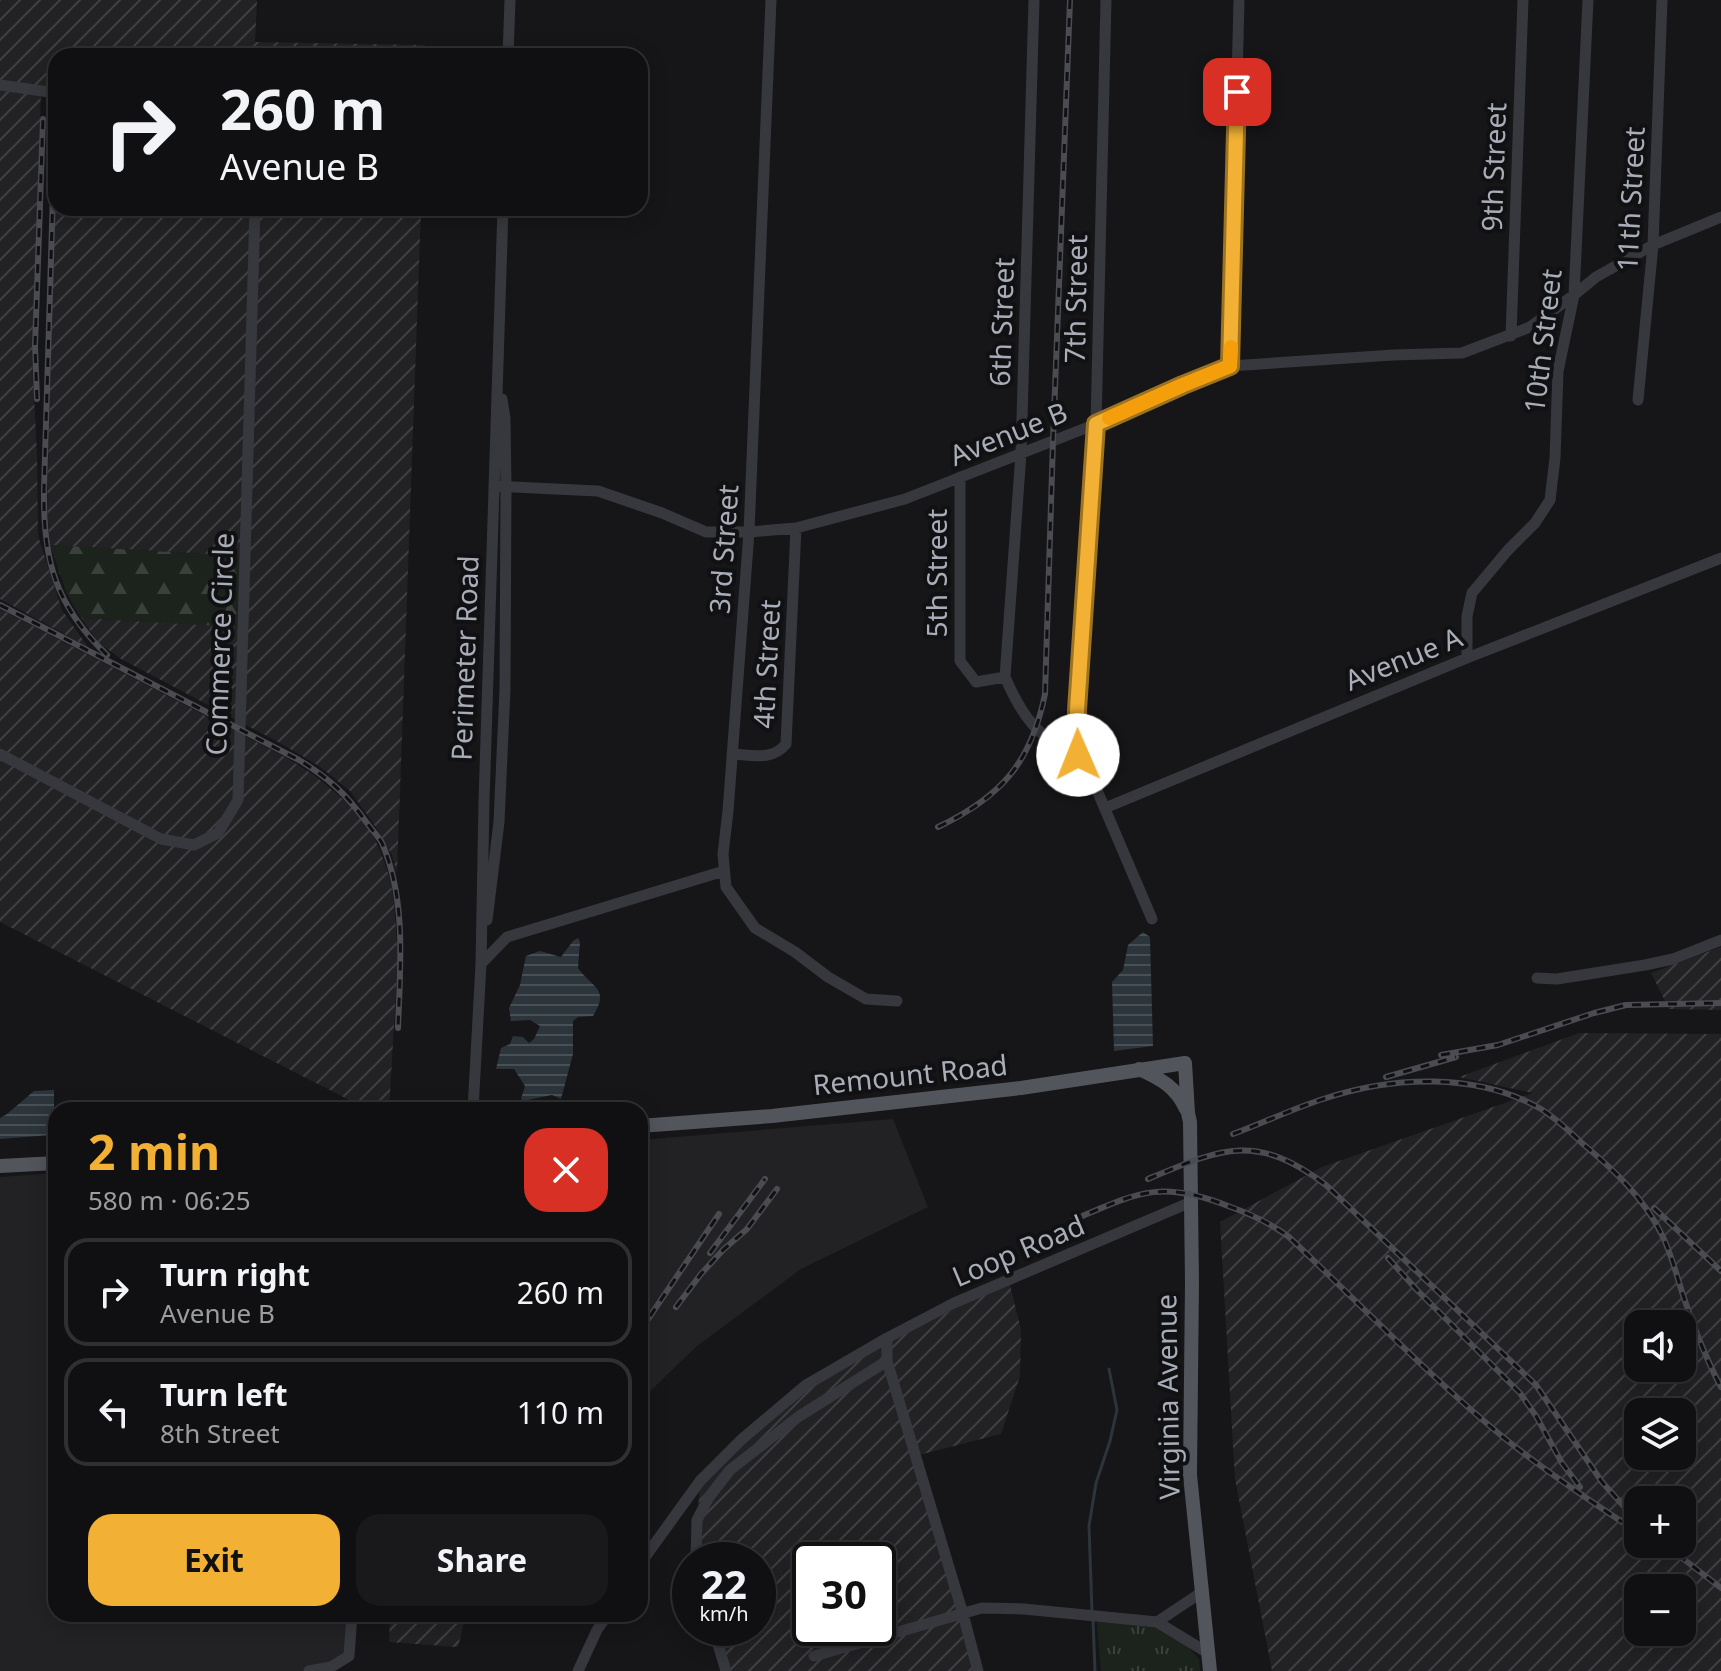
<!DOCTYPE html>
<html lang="en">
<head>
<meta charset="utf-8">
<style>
  :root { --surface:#101012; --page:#19191b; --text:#f1f3f6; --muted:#9c9d9f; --line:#303032; --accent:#f2b134 }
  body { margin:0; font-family:"Noto Sans",sans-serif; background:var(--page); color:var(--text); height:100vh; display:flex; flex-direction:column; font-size:30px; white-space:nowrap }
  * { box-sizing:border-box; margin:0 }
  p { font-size:26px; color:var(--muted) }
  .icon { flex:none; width:44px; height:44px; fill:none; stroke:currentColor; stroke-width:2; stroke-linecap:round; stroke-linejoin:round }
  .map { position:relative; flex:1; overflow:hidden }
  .details { position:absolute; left:48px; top:1102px; width:600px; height:520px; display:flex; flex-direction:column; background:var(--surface); border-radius:24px; box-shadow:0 4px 20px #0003,0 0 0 2px var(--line) }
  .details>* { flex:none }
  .hud { position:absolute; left:48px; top:48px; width:600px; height:168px; border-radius:24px; box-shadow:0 4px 20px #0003,0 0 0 2px var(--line); background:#101012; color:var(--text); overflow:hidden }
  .buttons { position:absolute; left:1624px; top:1310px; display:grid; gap:16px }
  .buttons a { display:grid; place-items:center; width:72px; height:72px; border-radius:16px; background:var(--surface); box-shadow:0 4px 20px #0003,0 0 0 2px var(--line); font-size:40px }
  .speed { position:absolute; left:672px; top:1542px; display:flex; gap:16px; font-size:40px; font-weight:700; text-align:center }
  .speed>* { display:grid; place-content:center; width:104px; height:104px; border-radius:50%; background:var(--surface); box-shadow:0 4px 20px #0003,0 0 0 2px var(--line); line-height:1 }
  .speed small { font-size:20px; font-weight:400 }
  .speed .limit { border:4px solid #111; border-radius:12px; background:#fff; color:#111 }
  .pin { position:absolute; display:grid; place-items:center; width:68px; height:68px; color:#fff; margin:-34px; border-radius:16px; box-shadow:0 4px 12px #0006 }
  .me { position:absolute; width:88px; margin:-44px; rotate:359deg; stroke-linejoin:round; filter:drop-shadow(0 0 6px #0008) }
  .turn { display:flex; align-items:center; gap:28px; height:168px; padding:0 40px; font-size:36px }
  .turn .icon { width:104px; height:104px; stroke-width:2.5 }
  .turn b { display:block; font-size:56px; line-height:68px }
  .round { display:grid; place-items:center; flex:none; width:84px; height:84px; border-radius:24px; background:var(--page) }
  .overview { display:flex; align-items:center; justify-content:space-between; height:136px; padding:0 40px }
  h1 { font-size:48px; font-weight:700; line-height:60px; color:var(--accent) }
  .action { display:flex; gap:16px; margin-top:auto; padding:16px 40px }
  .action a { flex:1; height:92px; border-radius:24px; background:var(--accent); color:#111; font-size:32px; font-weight:700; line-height:92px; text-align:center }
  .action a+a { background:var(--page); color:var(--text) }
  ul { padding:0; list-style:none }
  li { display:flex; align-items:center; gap:24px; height:108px; margin:0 16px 12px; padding:0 24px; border:4px solid var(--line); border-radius:24px }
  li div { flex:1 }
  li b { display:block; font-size:30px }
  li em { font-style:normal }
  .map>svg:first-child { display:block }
  .built { fill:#222225 }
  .industrial { fill:url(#industrial-furrows); fill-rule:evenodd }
  .grass { fill:url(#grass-tufts) }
  .forest { fill:url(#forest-firs) }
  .water { fill:url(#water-rules) }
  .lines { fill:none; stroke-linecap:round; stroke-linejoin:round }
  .stream { stroke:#2c353c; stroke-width:3 }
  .minor { stroke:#37383d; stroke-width:11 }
  .major { stroke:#53555c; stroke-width:14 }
  .rail-casing { stroke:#4a4c52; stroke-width:6 }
  .rail { stroke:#111113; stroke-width:3; stroke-dasharray:9; stroke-linecap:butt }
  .route-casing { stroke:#9d7322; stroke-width:20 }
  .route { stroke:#f2b134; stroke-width:14 }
  .slow { stroke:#f59e0b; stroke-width:14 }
  .labels { text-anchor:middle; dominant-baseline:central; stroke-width:8; stroke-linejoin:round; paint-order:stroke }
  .street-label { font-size:28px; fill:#a8adb8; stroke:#111113 }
</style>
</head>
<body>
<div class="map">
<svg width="1721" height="1671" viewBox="0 0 1721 1671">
  <defs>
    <pattern id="industrial-furrows" width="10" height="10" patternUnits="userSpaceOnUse" patternTransform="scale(2)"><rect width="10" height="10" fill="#222225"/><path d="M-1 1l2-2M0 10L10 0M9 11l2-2" fill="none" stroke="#3f3f43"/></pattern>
    <pattern id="grass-tufts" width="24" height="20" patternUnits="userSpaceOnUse" patternTransform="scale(2)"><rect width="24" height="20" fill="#1c231d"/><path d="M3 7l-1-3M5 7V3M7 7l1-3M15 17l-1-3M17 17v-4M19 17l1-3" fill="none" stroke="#3a403c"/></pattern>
    <pattern id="forest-firs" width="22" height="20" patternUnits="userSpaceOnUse" patternTransform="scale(2)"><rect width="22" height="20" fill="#1c231d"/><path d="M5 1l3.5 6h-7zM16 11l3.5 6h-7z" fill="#3a403c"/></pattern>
    <pattern id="water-rules" width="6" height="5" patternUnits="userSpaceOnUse" patternTransform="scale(2)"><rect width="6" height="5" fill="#2c353c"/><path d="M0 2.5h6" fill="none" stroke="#485056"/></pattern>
  </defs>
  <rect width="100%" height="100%" fill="#161618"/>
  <path class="built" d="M 893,1119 L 928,1207 L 801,1269 L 697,1346 L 640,1401 L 640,1140 Z
    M 56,1173 L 56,1614 L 352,1614 L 349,1656 L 309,1671 L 0,1671 L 0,1177 Z"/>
  <path class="industrial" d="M 0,0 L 257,0 L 255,42 L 425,45 L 425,56 L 56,56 L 56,93 L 41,92 L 32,356 L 37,455 L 38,536 L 62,610 L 88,647 L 0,599 Z
    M 56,161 L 56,208 L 421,208 L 397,874 L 392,855 L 373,823 L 350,791 L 319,766 L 280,743 L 121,659 L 99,643 L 81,618 L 243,627 L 245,556 L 50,545 L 47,507 Z
    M 0,609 L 287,758 L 314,775 L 350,805 L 373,835 L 381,853 L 390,879 L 394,902 L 398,959 L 389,1110 L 369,1110 L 0,922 Z
    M 1721,947 L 1721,1010 L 1669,1009 L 1651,973 Z
    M 1579,1033 L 1721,1034 L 1721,1671 L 1272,1671 L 1235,1479 L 1220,1222 L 1322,1167 L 1533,1093 L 1459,1077 ZM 1638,1324 L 1682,1324 L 1682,1368 L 1638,1368 ZM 1638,1412 L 1682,1412 L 1682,1456 L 1638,1456 ZM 1638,1500 L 1682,1500 L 1682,1544 L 1638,1544 ZM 1682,1588 L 1682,1632 L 1638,1632 L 1638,1588 Z
    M 1009,1281 L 1021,1330 L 1020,1376 L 1001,1434 L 915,1456 L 978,1671 L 726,1671 L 713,1628 L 758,1628 L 758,1560 L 696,1560 L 695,1551 L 700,1481 L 806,1385 ZM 810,1560 L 878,1560 L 878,1628 L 810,1628 Z
    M 390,1614 L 466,1614 L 458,1647 L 389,1642 Z"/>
  <path class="grass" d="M 1097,1622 L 1155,1626 L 1187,1646 L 1199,1659 L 1200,1671 L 1101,1671 Z"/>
  <path class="forest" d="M 50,545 L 241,556 L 239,627 L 81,618 L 67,594 Z"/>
  <path class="water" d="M 1143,932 L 1150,937 L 1153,1046 L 1114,1051 L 1112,982 L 1123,970 L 1128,945 Z
    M 578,938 L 580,942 L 578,968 C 593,989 610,988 593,1016 L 578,1017 L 573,1021 L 573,1054 L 561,1099 L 552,1095 L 523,1101 L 521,1099 L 525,1086 L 514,1069 L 496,1069 L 501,1048 L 510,1044 L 513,1036 L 523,1037 L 529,1043 L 534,1039 L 540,1026 L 530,1020 L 511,1021 L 509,1008 L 520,985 L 526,956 L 540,951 L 561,957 L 573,941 Z
    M 54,1090 L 54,1126 L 51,1135 L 0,1139 L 0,1118 L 7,1114 L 34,1091 Z"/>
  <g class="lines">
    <path class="stream" d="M 1092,1612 L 1089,1526 L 1096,1483 L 1110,1441 L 1117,1410 L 1109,1369
      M 1093,1620 L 1095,1671"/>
    <path class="minor" d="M 771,0 L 749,532 L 728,811 L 723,854 L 726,887 L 755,928 L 795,952 L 828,977 L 866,999 L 897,1001
      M 1034,0 L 1021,453 L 1005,677 C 1023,718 1036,736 1078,755
      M 1106,0 L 1096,424 L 1077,710 L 1078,755 L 1087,767 L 1152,919
      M 508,56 L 510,0
      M 0,85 L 56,93
      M 1511,336 L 1523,0
      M 1230,366 L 1239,0
      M 1638,400 L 1653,245 L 1662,0
      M 960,477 L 960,661 L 976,682 L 1005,677
      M 494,486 L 598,491 L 662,513 L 706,532 L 749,532 L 796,528 L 905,499 L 1096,424 L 1183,385 L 1230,366 L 1393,355 L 1462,353 L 1530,327 L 1574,295 L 1596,277 L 1653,245 L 1721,217
      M 1467,658 L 1467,616 L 1472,593 L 1508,550 L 1535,523 L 1550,500 L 1555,458 L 1558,371 L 1574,295 L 1588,0
      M 0,754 L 161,839 L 194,845 L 218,833 L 238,800 L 255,208
      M 732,754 C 751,755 773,761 786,744 L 796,528
      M 1105,808 L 1467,658 L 1721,558
      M 487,920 L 499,822 L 505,689 L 506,486 L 505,418 L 502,399
      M 481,964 L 507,937 L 724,871
      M 1537,978 L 1557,979 L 1645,965 L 1673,959 L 1721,940
      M 473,1110 L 481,964 L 484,801 L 503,208
      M 887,1361 L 963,1614 L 978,1671
      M 696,1560 L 697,1520 L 709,1497 L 730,1470 L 798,1417 L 887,1361 L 887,1338 L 954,1303 L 1191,1202
      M 640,1564 L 700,1481 L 742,1439 L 806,1385 L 887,1338
      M 1157,1622 L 1202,1592
      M 713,1628 L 726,1671
      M 814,1656 L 982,1608 L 1024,1609 L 1157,1622 L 1208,1653
      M 309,1671 L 331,1667 L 349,1656 L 352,1614
      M 578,1671 L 597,1630 L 608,1614"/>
    <path class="major" d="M 1139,1069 C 1161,1079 1176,1087 1186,1109
      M 640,1126 L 772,1116 L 1021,1088 L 1185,1063 L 1188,1113 L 1190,1122 L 1192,1282 L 1190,1475 L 1210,1671
      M 0,1166 L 56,1163"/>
    <defs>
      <path id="rail" d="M 54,160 L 44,490 C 43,560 55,605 107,655
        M 37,399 L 35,346 L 43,119
        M 0,605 L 299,760 C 330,779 346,794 367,823 C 372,830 378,836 382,843 C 407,901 400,968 398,1028
        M 938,827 C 1001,797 1031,763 1045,694 L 1053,441 L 1070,0
        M 1441,1055 L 1498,1045 L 1594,1013 L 1626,1005 L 1721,1003
        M 1386,1077 L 1456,1057
        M 1233,1134 C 1263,1123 1292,1109 1323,1099 C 1392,1076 1477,1072 1541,1109 C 1557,1119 1570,1132 1583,1144 C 1614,1170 1644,1198 1662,1235 C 1671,1253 1676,1273 1682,1292 C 1693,1325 1705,1357 1721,1387
        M 1148,1179 C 1222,1148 1256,1132 1326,1185 L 1536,1385 L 1602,1482 L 1638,1522
        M 1654,1208 L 1721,1271
        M 1073,1220 C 1137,1193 1160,1179 1228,1206 C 1251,1214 1270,1223 1289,1237 C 1360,1304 1428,1375 1503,1437 C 1541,1468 1582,1495 1622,1522
        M 710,1253 L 765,1179
        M 1388,1258 L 1417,1290 L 1520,1393 L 1536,1416 L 1562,1463 L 1580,1487
        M 676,1307 L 701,1274 L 723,1250 L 747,1229 L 777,1189
        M 640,1331 L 719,1214
        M 1664,1544 L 1721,1588"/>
    </defs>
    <use href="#rail" class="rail-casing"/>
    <use href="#rail" class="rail"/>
  </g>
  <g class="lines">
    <defs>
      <path id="route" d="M 1078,755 L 1077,710 L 1096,424 L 1183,385 L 1230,366 L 1237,92"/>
    </defs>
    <use href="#route" class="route-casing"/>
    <use href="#route" class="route"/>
    <path class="slow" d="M 1109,418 L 1183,385 L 1230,366 L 1231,347"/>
  </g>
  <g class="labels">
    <g class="street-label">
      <text transform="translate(1493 167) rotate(-88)">9th Street</text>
      <text transform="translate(1630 199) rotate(-87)">11th Street</text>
      <text transform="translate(1075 299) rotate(-89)">7th Street</text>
      <text transform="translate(1001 322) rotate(-88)">6th Street</text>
      <text transform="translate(1542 341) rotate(-83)">10th Street</text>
      <text transform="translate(1008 433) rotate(-22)">Avenue B</text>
      <text transform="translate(723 549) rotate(-86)">3rd Street</text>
      <text transform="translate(936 573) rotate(-90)">5th Street</text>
      <text transform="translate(219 644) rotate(-88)">Commerce Circle</text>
      <text transform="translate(464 658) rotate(-88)">Perimeter Road</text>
      <text transform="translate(1403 658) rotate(-22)">Avenue A</text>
      <text transform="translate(766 664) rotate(-87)">4th Street</text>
      <text transform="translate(910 1074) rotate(-6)">Remount Road</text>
      <text transform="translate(1018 1250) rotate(-23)">Loop Road</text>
      <text transform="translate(1167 1397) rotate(-91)">Virginia Avenue</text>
    </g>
  </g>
</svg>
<div class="buttons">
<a><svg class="icon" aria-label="sound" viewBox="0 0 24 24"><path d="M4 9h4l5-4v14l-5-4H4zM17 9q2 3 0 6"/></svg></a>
<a><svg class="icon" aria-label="layers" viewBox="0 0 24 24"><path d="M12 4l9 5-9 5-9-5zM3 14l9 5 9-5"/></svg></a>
<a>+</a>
<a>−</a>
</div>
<div class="speed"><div>22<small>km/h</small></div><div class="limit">30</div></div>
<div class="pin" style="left:1237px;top:92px;background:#d93025"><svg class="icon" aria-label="arrive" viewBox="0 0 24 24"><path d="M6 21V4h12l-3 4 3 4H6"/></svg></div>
<svg class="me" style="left:1078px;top:755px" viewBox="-20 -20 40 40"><circle r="19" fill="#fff"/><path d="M0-13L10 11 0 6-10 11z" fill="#f2b134"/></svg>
<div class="hud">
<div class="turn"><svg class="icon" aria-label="right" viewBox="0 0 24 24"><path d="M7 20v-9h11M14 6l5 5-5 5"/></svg><div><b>260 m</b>Avenue B</div></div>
</div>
<section class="details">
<div class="overview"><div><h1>2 min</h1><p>580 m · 06:25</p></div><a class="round" style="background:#d93025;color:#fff"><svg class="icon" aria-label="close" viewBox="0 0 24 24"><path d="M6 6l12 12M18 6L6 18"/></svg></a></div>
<ul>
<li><svg class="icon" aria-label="right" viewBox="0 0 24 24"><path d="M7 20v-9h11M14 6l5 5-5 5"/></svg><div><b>Turn right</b><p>Avenue B</p></div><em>260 m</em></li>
<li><svg class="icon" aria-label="left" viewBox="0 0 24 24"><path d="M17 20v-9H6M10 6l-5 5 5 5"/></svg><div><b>Turn left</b><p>8th Street</p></div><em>110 m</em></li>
</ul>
<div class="action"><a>Exit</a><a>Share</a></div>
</section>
</div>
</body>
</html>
